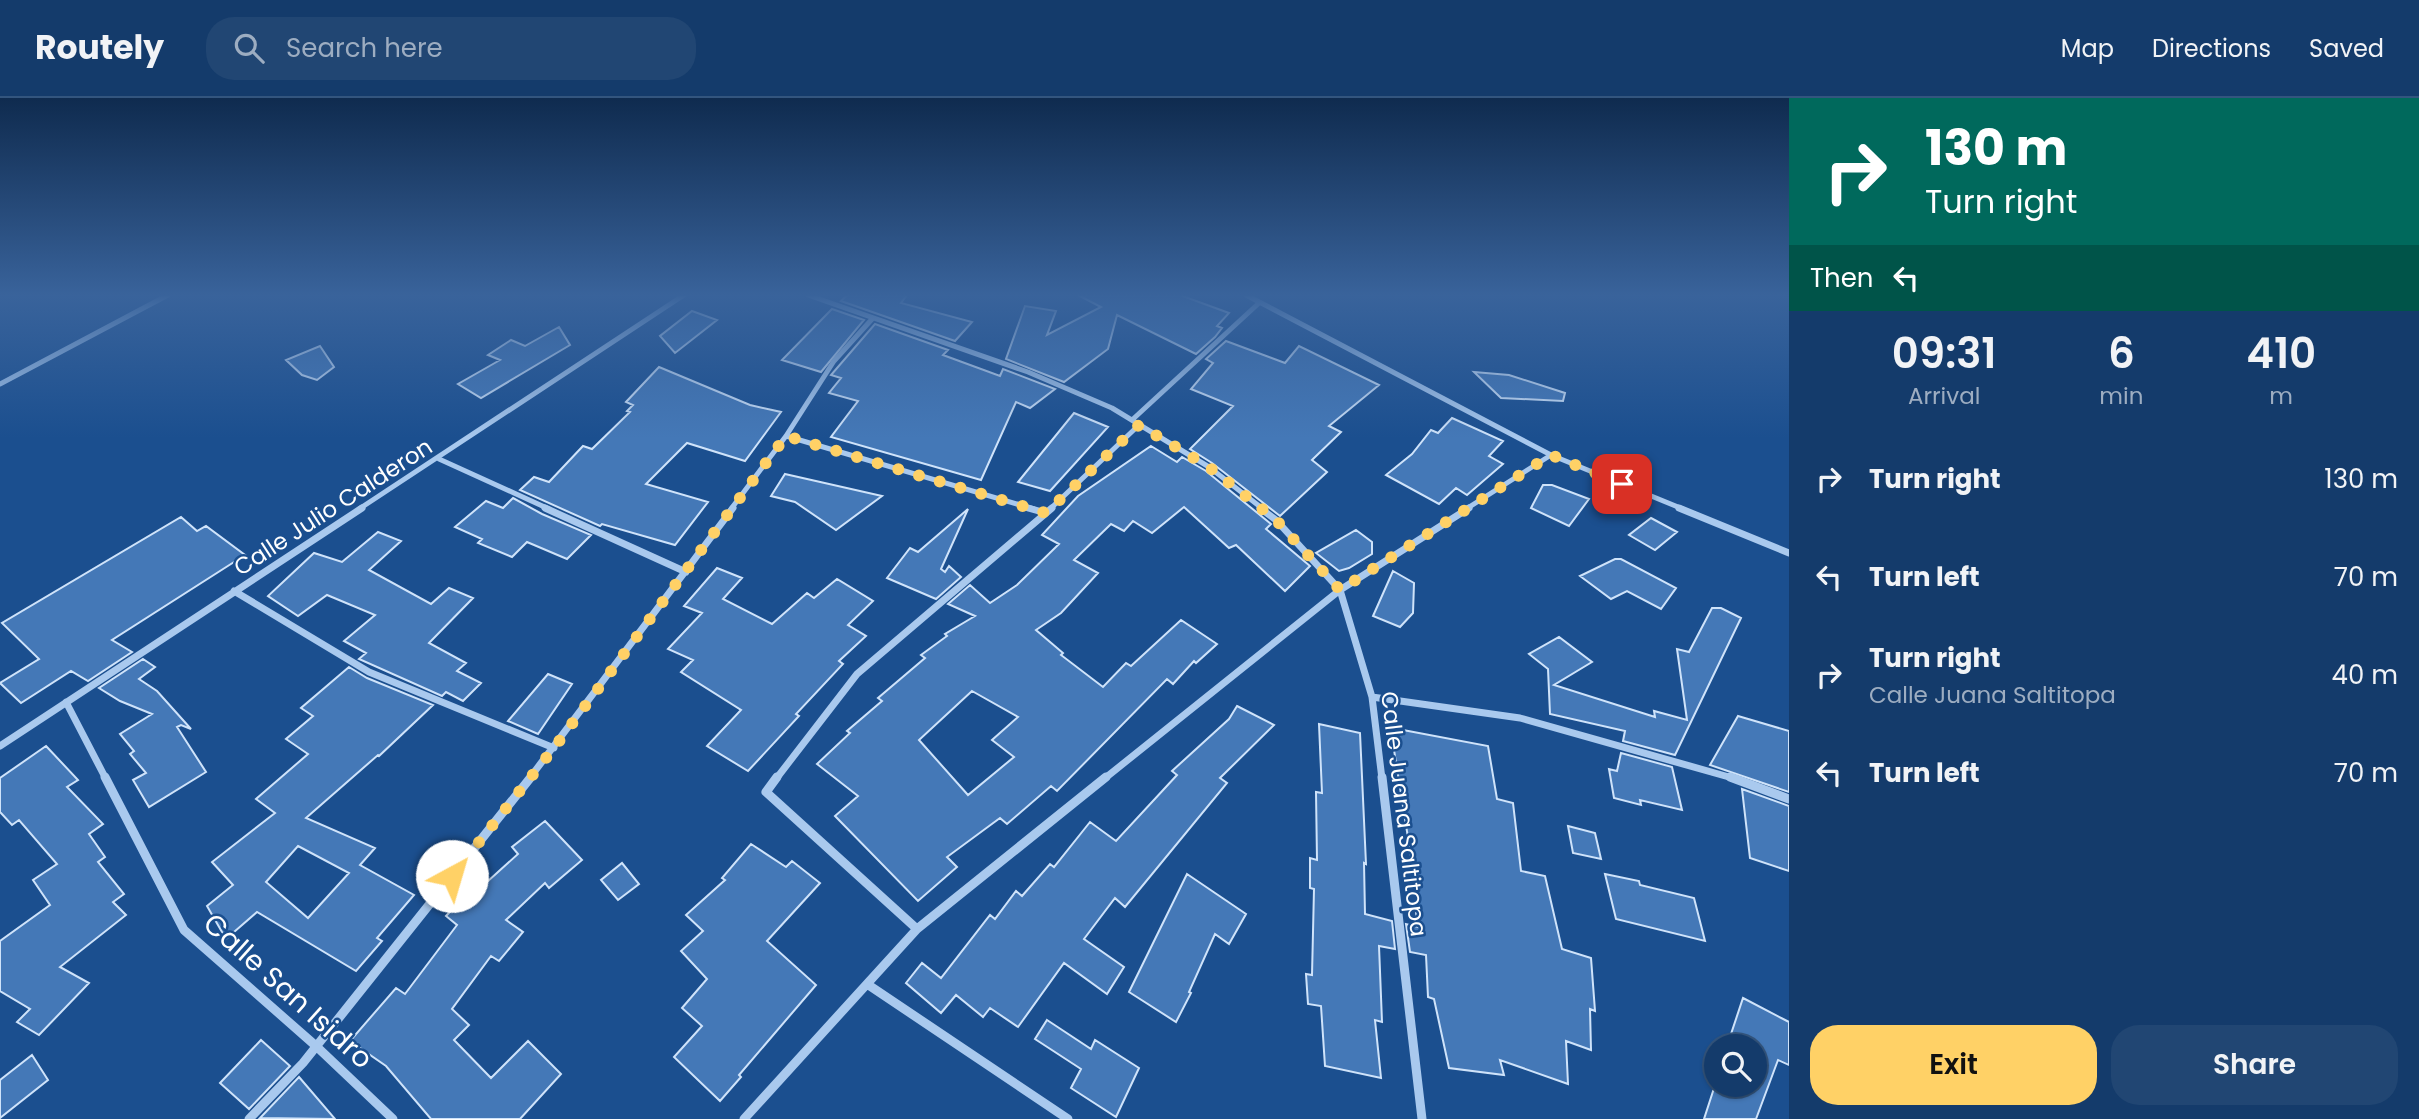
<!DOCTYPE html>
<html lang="en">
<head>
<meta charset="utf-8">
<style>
  :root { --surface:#143b6b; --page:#214673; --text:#f1f3f6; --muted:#9dadc1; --line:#33557e; --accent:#ffd166 }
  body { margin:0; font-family:Poppins,sans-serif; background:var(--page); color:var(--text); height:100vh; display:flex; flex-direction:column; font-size:26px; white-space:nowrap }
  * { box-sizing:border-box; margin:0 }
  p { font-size:23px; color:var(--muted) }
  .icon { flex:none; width:38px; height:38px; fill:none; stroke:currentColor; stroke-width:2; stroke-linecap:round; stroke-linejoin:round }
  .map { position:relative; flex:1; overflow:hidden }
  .details { display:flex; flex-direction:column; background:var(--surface); width:630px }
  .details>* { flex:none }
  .guide { background:#00695c; color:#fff; overflow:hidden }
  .tools { position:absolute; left:1704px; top:936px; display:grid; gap:14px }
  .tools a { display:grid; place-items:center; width:63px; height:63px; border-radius:50%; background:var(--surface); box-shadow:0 2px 5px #0004,0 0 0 2px var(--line); font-size:35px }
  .pin { position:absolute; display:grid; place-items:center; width:60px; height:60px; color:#fff; margin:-30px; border-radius:14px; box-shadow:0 4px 10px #0006 }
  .me { position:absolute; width:77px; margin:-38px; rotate:39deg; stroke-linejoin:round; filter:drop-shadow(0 0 5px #0008) }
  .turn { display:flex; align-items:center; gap:24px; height:147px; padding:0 21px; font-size:32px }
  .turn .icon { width:91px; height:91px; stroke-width:2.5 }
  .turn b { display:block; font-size:49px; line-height:60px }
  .then { display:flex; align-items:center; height:66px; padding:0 21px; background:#0003; gap:14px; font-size:26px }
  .eta { display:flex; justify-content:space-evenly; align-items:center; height:119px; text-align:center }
  .eta b { font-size:42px; font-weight:600; line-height:49px }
  .button { display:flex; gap:14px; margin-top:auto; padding:14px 21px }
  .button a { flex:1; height:80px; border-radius:28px; background:var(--accent); color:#111; font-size:28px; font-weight:600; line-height:80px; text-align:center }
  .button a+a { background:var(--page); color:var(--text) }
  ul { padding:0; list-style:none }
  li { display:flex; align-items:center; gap:21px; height:98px; padding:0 21px }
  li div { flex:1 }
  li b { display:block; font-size:26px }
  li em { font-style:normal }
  header { display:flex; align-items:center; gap:42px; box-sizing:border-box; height:98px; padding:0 35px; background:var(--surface); border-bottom:2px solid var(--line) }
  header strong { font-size:33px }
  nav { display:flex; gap:38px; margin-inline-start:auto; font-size:24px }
  .search { width:490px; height:63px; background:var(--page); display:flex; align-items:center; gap:18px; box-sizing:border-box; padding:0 24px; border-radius:28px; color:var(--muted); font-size:26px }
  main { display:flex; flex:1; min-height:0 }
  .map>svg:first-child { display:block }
  .building { fill:#4478b7; stroke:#cfe3fa; stroke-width:2; fill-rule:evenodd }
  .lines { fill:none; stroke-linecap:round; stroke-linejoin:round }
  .street-far2 { stroke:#a9c9ee; stroke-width:5 }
  .street-far1 { stroke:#a9c9ee; stroke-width:7 }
  .street { stroke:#a9c9ee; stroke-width:9 }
  .route { stroke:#ffd166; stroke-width:12; stroke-dasharray:0 21.6 }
  .labels { text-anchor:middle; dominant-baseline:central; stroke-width:5; stroke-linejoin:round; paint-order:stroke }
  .street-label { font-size:23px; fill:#fff; stroke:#1b4f8f }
  .near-street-label { font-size:28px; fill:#fff; stroke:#1b4f8f }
</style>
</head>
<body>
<header>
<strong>Routely</strong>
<div class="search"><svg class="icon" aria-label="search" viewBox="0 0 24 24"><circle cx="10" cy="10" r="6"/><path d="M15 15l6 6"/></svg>Search here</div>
<nav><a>Map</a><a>Directions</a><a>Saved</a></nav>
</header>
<main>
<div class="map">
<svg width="1789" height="1021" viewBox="0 0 1789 1021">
  <rect width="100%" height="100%" fill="#1b4f8f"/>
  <path class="building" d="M 847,197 L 907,197 L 901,205 L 972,224 L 955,243 L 841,203 Z
    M 1078,197 L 1180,197 L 1229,215 L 1217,228 L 1222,230 L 1215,239 L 1196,256 L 1117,217 L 1108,251 L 1064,284 L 1006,261 L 1025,208 L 1056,213 L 1047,237 L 1101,209 Z
    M 832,211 L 864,222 L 821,274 L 782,262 Z
    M 692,213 L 717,222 L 675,255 L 660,238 Z
    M 875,226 L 948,252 L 943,257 L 1000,278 L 1003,271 L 1055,291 L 1030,310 L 1016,304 L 981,382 L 831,339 L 858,303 L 829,295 L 841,280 L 831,277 Z
    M 559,229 L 570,247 L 481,300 L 458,286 L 500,262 L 488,257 L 511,242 L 525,248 Z
    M 1226,243 L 1285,265 L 1299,248 L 1379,287 L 1329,328 L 1341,334 L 1312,362 L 1327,374 L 1280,418 L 1212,365 L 1190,351 L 1233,308 L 1191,291 L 1213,265 L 1206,261 Z
    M 320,248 L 334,269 L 317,282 L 302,277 L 286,262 Z
    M 659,269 L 750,307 L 781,314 L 745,363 L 687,345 L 646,386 L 708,404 L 675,447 L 602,426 L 600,428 L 520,392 L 534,379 L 549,384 L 583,348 L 592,351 L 630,314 L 627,313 L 633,307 L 626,304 Z
    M 1474,274 L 1509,277 L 1565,295 L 1563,303 L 1501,300 Z
    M 1074,315 L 1108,329 L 1050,393 L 1018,384 Z
    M 1452,320 L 1503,343 L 1489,358 L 1503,366 L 1467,397 L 1456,390 L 1439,406 L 1386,377 L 1412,356 L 1431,332 L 1438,335 Z
    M 1151,348 L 1177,364 L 1182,359 L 1206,373 L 1271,426 L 1266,431 L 1310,468 L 1285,493 L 1236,447 L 1229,450 L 1184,409 L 1152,435 L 1133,423 L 1124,433 L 1111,426 L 1074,462 L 1098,475 L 1061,515 L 1036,532 L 1063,555 L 1061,557 L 1103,589 L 1126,565 L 1131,568 L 1181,522 L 1217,546 L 1196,565 L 1194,563 L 1173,586 L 1167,581 L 1057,693 L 1051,688 L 1007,726 L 1000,720 L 947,759 L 957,769 L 918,803 L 835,718 L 858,698 L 817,666 L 850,635 L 847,633 L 882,603 L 878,600 L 925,560 L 921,557 L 947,538 L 945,536 L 975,518 L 948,506 L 970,487 L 990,505 L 1017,487 L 1059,446 L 1042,437 L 1078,398 ZM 972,593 L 1018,619 L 992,642 L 1014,659 L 968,697 L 919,642 Z
    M 785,376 L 882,398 L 836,432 L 795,404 L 771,398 Z
    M 1543,387 L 1552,387 L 1589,401 L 1569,428 L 1531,410 Z
    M 513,400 L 542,416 L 591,437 L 567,461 L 527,444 L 512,459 L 478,445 L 482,441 L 455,429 L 486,403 L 503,410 Z
    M 968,411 L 941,471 L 945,474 L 949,468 L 961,479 L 936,501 L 887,480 L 910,450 L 918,454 Z
    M 181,419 L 197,433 L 206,428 L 245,457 L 112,542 L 132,554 L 88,583 L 71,573 L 21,605 L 0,585 L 39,561 L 2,525 Z
    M 1651,420 L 1677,434 L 1655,452 L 1629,437 Z
    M 1356,432 L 1372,444 L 1372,456 L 1349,470 L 1339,473 L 1316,455 Z
    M 378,434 L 401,443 L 369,472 L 431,506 L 449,490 L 473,500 L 429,545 L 466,565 L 457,573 L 481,585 L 463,603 L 446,594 L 442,598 L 359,561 L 366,555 L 344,543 L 375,517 L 327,497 L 298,518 L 268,498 L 314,455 L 342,464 Z
    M 1615,461 L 1621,461 L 1676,490 L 1661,511 L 1627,493 L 1611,501 L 1580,478 Z
    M 717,470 L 742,480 L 723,501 L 772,526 L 807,495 L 814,500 L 837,481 L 873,503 L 848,527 L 866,538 L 839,563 L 843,566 L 796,616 L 799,618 L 748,673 L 707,648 L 741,612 L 681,574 L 693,562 L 668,551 L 702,515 L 684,508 Z
    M 1393,473 L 1414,485 L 1413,515 L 1400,529 L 1373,518 Z
    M 1712,510 L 1721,510 L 1741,520 L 1675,657 L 1623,643 L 1625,633 L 1550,616 L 1548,571 L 1529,556 L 1559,539 L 1592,564 L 1554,587 L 1655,619 L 1654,613 L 1687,622 L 1677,551 L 1689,554 Z
    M 143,561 L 155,569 L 139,581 L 157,593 L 191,631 L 181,627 L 177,629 L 206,674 L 149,709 L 133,682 L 146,675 L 130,656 L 134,653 L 120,636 L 152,616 L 120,603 L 99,590 Z
    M 349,569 L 367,580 L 433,607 L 379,658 L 378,657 L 306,720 L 375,750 L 360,767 L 414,797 L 377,840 L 382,843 L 356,873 L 257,814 L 226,841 L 207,808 L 233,787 L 212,764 L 275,715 L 256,701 L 308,656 L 286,641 L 313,618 L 301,610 ZM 298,748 L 349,775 L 308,820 L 266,784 Z
    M 548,576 L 572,586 L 538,636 L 508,623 Z
    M 1237,608 L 1274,627 L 1220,680 L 1227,685 L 1125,809 L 1115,800 L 1084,841 L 1124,869 L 1107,896 L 1064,865 L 1018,929 L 990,910 L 983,919 L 956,897 L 941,915 L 906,885 L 922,865 L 941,880 L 990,817 L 995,821 L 1016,793 L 1022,798 L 1050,766 L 1054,769 L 1090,724 L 1116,743 L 1177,677 L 1172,673 L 1229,621 Z
    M 1738,618 L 1789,633 L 1789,694 L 1710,667 Z
    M 1319,626 L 1360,635 L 1366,766 L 1364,765 L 1365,816 L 1392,823 L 1395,851 L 1379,848 L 1382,924 L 1375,922 L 1381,980 L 1325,968 L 1321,908 L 1308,906 L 1306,876 L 1312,877 L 1314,791 L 1310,790 L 1310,760 L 1317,762 L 1316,694 L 1322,695 Z
    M 1403,632 L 1488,648 L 1497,701 L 1513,705 L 1521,773 L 1545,778 L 1562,851 L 1591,860 L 1595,913 L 1590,911 L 1591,952 L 1566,943 L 1568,986 L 1500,962 L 1504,977 L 1449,970 L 1434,901 L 1428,899 L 1426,857 L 1410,854 L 1406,826 L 1418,829 L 1416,814 L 1420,815 L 1391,633 L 1403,636 Z
    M 46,648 L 78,682 L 67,689 L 103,726 L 89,736 L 105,759 L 98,764 L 124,796 L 113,804 L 126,817 L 60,869 L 89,885 L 39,937 L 17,924 L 30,911 L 0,893 L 0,843 L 50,807 L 33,782 L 57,766 L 19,722 L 12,727 L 0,714 L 0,680 Z
    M 1621,655 L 1672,669 L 1682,712 L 1640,702 L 1641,707 L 1614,700 L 1609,671 L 1617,673 Z
    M 1742,691 L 1789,708 L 1789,773 L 1750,760 Z
    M 545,723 L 582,762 L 549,790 L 545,785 L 506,822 L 523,834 L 499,863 L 491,858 L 452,911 L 469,927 L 454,942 L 491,980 L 528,943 L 561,976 L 520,1021 L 431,1021 L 386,968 L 350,943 L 396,890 L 405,896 L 457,827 L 446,818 L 472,790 L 477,793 L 518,756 L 512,749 Z
    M 1568,728 L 1595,735 L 1601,761 L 1573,755 Z
    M 751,746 L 786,769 L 792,763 L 820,785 L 767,843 L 816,887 L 739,977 L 741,979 L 720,1003 L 674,959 L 702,928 L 682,910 L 707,881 L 681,853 L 703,833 L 686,817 L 725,782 L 722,780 Z
    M 622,765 L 639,786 L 618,802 L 601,782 Z
    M 1187,776 L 1246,816 L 1229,846 L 1215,836 L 1189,894 L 1191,895 L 1176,924 L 1129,894 Z
    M 1605,776 L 1639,783 L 1640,787 L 1694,800 L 1705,843 L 1616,821 Z
    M 1743,900 L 1789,924 L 1789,967 L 1778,962 L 1756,1021 L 1704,1021 L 1717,981 L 1717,987 L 1755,987 L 1755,948 L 1727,948 Z
    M 1047,922 L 1091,951 L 1095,942 L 1139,970 L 1116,1019 L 1071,990 L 1081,971 L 1035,941 Z
    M 261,942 L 290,968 L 249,1011 L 220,985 Z
    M 32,957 L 48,982 L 0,1020 L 0,982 Z
    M 299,979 L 335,1021 L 260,1020 Z"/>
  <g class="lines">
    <path class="street-far2" d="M 808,197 L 1028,274 L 1112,310 L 1209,369 L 1263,411
      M 1246,197 L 1551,357 L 1683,411
      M 0,286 L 168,197
      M 1132,322 L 1259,205
      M 786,338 L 1034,411
      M 439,361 L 549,411
      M 359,411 L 684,197
      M 731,411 L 786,338 L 834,263 L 873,220
      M 1050,411 L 1139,327
      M 1466,411 L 1551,357"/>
    <path class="street-far1" d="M 545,410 L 686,474
      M 1028,410 L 1046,415
      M 1260,410 L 1276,422 L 1340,492 L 1372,599 L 1382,681
      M 1679,410 L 1789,455
      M 234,493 L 369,574 L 554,650
      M 1372,599 L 1520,620 L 1736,681
      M 66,604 L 106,681
      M 0,648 L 362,410
      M 529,681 L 733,410
      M 776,681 L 857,576 L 1052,410
      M 1104,681 L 1340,492 L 1469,410"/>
    <path class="street" d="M 105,679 L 184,832 L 316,948 L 393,1021
      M 777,679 L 766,694 L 917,831
      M 1382,679 L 1422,1021
      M 1730,679 L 1789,701
      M 867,886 L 1068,1021
      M 249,1021 L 303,965 L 531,679
      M 744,1021 L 917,831 L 1106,679"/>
  </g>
  <linearGradient id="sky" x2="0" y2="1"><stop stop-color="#0f2b4f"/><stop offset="0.58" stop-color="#39639b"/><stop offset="1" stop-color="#39639b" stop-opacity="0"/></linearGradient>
  <rect width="1789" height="340" fill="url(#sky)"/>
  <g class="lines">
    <path class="route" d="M 452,778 L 554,650 L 786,338 L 1046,415 L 1139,327 L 1209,369 L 1276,422 L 1340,492 L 1551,357 L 1622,386"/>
  </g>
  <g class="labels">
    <g class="street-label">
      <text transform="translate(333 409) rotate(-33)">Calle Julio Calderon</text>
      <text transform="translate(1404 716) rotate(83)">Calle Juana Saltitopa</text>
    </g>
    <g class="near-street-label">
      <text transform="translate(288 893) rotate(42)">Calle San Isidro</text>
    </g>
  </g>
</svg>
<div class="tools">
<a><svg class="icon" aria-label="search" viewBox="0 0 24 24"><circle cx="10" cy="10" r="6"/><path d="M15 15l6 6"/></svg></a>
</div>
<div class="pin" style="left:1622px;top:386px;background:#d93025"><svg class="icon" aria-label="arrive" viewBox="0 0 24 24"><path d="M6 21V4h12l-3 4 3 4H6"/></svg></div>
<svg class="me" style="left:452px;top:778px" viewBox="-20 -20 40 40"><circle r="19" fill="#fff"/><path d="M0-13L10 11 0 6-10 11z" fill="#ffd166"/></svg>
</div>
<section class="details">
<div class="guide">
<div class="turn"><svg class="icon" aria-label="right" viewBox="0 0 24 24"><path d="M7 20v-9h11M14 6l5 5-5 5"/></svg><div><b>130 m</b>Turn right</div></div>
<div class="then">Then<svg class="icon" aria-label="left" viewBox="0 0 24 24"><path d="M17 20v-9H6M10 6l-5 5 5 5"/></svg></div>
</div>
<div class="eta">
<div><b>09:31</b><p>Arrival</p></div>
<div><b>6</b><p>min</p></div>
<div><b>410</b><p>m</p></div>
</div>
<ul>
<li><svg class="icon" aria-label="right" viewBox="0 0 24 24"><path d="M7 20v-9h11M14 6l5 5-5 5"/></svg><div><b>Turn right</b></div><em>130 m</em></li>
<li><svg class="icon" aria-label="left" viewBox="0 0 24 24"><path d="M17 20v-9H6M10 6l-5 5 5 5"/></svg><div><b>Turn left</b></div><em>70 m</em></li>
<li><svg class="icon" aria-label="right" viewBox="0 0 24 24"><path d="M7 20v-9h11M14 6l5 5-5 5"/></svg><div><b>Turn right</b><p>Calle Juana Saltitopa</p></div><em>40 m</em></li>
<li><svg class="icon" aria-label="left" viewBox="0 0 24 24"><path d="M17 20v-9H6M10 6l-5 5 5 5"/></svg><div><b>Turn left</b></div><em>70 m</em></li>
</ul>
<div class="button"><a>Exit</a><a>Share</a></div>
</section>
</main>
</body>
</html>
